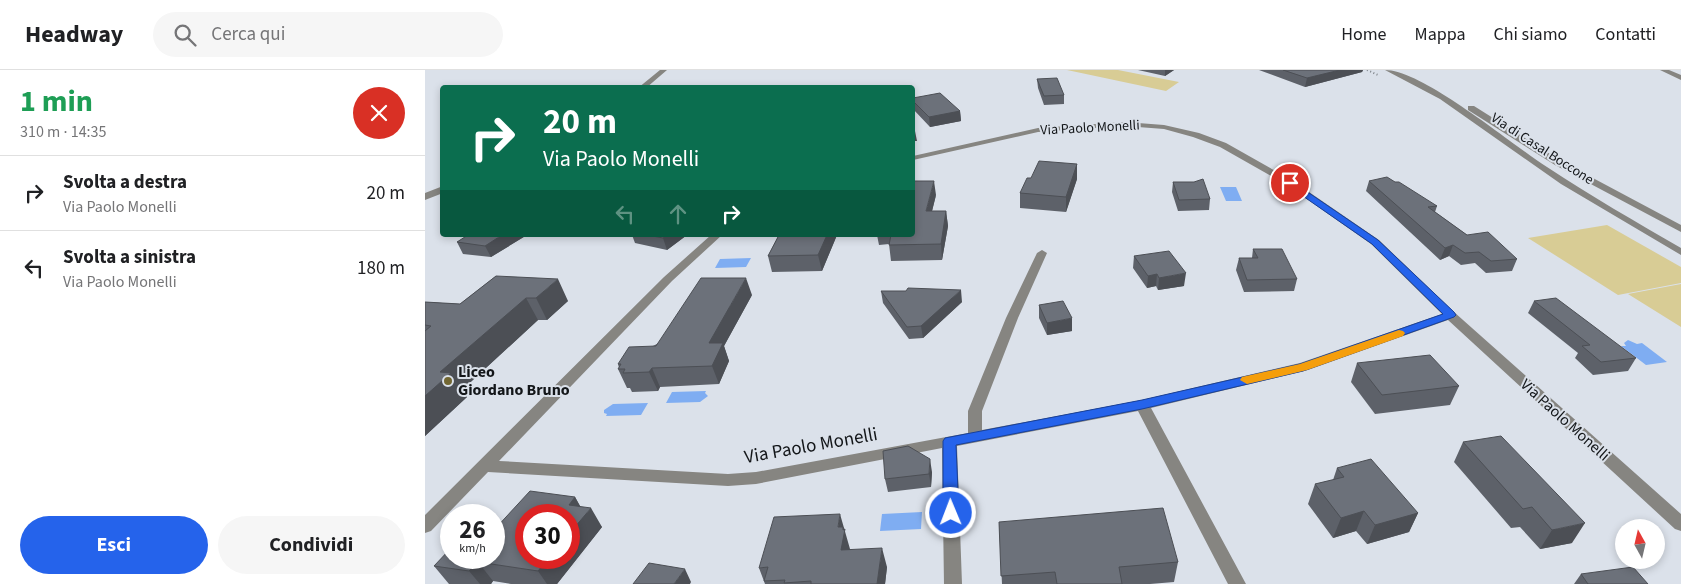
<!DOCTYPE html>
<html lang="it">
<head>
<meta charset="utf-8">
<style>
  :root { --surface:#fff; --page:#f6f6f6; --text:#202124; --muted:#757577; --line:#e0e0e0; --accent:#2563eb }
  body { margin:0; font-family:"Source Sans 3",sans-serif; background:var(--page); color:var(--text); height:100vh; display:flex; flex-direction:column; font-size:19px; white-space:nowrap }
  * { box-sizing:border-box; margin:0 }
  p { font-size:16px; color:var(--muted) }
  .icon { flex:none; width:28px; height:28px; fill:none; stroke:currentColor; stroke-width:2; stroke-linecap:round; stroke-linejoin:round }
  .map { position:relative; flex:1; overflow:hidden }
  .drawer { display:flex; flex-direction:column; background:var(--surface); width:425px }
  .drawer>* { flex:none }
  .hud { position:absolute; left:15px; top:15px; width:475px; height:152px; border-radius:5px; box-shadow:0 2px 8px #0003; background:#0b6e4f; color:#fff; overflow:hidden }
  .needle { width:32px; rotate:352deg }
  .controls { position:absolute; left:1190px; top:449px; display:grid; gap:10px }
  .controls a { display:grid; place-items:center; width:50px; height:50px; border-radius:50%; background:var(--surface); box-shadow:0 2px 8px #0003; font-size:25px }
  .speed { position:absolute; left:15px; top:434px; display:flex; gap:10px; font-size:25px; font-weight:700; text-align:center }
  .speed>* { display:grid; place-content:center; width:65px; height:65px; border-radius:50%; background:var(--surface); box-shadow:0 2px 8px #0003; line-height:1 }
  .speed small { font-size:12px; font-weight:400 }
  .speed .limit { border:8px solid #d22; background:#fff; color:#111 }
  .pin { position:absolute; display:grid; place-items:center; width:42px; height:42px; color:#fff; margin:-21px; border:2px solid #fff; border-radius:50%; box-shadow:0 1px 5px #0007 }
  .me { position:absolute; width:55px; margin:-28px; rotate:359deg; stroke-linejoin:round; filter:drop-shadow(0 0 4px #0008) }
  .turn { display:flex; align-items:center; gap:18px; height:105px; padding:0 20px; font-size:22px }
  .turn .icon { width:65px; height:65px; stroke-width:2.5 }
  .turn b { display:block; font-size:35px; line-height:42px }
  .lanes { display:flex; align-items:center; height:48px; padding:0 20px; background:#0003; justify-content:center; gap:25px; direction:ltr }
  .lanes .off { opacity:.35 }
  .round { display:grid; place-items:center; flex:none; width:52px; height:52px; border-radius:26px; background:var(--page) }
  .headline { display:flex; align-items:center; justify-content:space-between; height:85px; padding:0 20px }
  h1 { font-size:30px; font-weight:700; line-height:38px; color:#1e9e55 }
  .button { display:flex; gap:10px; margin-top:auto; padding:10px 20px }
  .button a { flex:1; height:58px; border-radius:30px; background:var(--accent); color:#fff; font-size:20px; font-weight:700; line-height:58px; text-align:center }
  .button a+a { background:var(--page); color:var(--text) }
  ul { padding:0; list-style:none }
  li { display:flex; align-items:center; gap:15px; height:75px; padding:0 20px; border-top:1px solid var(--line) }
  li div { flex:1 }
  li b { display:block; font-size:19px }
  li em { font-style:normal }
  header { display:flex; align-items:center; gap:30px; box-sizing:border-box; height:70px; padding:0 25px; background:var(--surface); border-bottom:1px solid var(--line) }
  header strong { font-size:24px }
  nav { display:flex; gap:28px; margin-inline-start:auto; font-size:18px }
  .search { width:350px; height:45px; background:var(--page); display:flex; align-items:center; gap:12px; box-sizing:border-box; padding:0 18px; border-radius:28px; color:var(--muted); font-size:19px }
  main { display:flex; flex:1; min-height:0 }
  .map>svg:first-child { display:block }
  .green { fill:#d8cc95 }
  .water { fill:#7fadf2 }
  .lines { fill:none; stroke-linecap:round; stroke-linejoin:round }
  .path { stroke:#7f848a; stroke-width:2; stroke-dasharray:1 2.5; stroke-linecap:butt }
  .minor { fill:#868581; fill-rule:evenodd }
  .tertiary { fill:#868581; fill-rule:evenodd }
  .wall { fill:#5d6169 }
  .shaded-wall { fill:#4c4f55 }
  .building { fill:#6c717a; stroke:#4c4f55 }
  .route { fill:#2563eb; stroke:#184099 }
  .slow { fill:#f59e0b }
  .poi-dot { fill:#726733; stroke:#dbe1ea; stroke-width:2 }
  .labels { text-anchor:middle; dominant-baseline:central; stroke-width:4; stroke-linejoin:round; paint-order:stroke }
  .far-street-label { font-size:14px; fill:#131619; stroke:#dbe1ea }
  .poi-label { font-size:16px; font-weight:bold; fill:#131619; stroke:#dbe1ea; text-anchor:start }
  .street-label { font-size:16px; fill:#131619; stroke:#dbe1ea }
  .near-street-label { font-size:19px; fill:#131619; stroke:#dbe1ea }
</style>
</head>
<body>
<header>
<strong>Headway</strong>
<div class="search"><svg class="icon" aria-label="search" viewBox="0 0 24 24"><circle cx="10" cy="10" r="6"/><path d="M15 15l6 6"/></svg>Cerca qui</div>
<nav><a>Home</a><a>Mappa</a><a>Chi siamo</a><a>Contatti</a></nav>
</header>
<main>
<section class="drawer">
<div class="headline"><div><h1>1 min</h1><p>310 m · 14:35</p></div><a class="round" style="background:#d93025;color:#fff"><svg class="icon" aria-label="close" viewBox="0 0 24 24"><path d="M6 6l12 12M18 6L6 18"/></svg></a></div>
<ul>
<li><svg class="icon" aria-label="right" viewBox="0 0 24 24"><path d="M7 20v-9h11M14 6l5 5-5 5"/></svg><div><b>Svolta a destra</b><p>Via Paolo Monelli</p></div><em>20 m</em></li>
<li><svg class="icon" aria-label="left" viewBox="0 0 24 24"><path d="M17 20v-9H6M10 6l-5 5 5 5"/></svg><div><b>Svolta a sinistra</b><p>Via Paolo Monelli</p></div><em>180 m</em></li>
</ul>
<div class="button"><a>Esci</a><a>Condividi</a></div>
</section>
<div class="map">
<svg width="1256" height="514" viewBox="0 0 1256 514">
  <rect width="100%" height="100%" fill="#dbe1ea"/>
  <path class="green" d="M 642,0 L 693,0 L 754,12 L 741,21 Z
    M 1182,155 L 1256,197 L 1256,213 L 1193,225 L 1103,168 Z
    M 1256,214 L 1256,257 L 1203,224 Z"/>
  <path class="water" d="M 795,117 L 811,117 L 817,131 L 801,131 Z
    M 326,188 L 321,197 L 290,198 L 295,189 Z
    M 1203,270 L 1212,274 L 1217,273 L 1242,292 L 1221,295 L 1196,276 L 1201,276 L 1199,273 Z
    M 281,321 L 280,323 L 283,326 L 275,332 L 241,333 L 247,322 Z
    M 223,333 L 216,345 L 181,346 L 182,344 L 179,343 L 179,340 L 188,334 Z
    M 497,442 L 496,459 L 455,461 L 457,444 Z"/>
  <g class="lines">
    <path class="path" d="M 942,0 L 953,5"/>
    <path class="minor" d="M 1235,0 L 1244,0 L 1256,5 L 1256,10 Z
      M 700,52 L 739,55 L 774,63 L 801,73 L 868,111 L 954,170 L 1029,242 L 1256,444 L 1256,461 L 1250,459 L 1023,250 L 883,300 L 726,338 L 821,514 L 803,514 L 713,341 L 532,376 L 537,514 L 519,514 L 517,378 L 331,414 L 303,416 L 63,402 L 6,461 L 0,463 L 0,445 L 239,207 L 286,165 L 297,165 L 247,211 L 74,391 L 303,404 L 331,402 L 543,363 L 543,341 L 581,248 L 612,183 L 617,180 L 622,183 L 593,248 L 557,341 L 557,360 L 717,330 L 875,293 L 1017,244 L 946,174 L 862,115 L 795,77 L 768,67 L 739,59 L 700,56 L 613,62 L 488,90 L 488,86 L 613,58 Z"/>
    <path class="tertiary" d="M 235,0 L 242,0 L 221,18 L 213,18 Z
      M 960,0 C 998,0 1086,74 1122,97 C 1166,126 1211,152 1256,178 L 1256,185 L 1136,114 L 1015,29 Z
      M 1043,36 L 1049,36 L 1136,91 L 1256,155 L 1256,162 L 1130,95 L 1043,40 Z
      M 18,116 L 18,123 L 0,130 L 0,123 Z"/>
  </g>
  <path class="wall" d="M 713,0 L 749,0 L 740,6 Z
    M 834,0 L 938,0 L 937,2 L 880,17 Z
    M 612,9 L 639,25 L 639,34 L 619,35 L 613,18 Z
    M 488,28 L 535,41 L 536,51 L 505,57 L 488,39 Z
    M 652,94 L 652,109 L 641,142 L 595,138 L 595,123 L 606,108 Z
    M 944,111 L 1012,136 L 1010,142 L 1042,165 L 1092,189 L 1087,201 L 1061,203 L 1050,193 L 1036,195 L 1024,186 L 1015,190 L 941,121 Z
    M 748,112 L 785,129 L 784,140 L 753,141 L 747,122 Z
    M 511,125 L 507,141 L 521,141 L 523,156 L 517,190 L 466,191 L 464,174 L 454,175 L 452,165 L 488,165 Z
    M 102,165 L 66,187 L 38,184 L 32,172 Z
    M 207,165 L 262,165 L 242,180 L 210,173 Z
    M 354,165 L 412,165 L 397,201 L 347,202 L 343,186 Z
    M 828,179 L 872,209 L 869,221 L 819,222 L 811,200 L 814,188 L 827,188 Z
    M 709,186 L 759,216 L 733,220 L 731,216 L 722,218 L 708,198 Z
    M 71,206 L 143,231 L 122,250 L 113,250 L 37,320 L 42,327 L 0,366 L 0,232 L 35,234 Z
    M 456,221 L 537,232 L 498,268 L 484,269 L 458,233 Z
    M 327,225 L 299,276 L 304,291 L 294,314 L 235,317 L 233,321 L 207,322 L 205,318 L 202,318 L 193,299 L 194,298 L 193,294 Z
    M 1109,231 L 1211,288 L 1203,301 L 1168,305 L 1150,288 L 1153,283 L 1103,243 Z
    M 614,235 L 647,261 L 622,265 L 614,248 Z
    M 932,293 L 1034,316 L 1025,335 L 950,344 L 926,312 Z
    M 1038,372 L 1147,473 L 1115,479 L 1095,457 L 1086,458 L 1029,392 Z
    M 912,398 L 993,443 L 984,462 L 942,474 L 931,461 L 908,468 L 883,434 L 890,414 L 908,410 Z
    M 507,402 L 506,417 L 463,422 L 460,409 Z
    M 150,427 L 155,436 L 177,457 L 132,514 L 86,514 L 68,511 L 66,514 L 24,514 L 9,496 Z
    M 574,452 L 753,492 L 749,512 L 725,514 L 577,514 Z
    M 425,479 L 462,497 L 460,514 L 340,514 L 334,498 Z
    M 1156,504 L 1223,514 L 1149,514 Z"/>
  <path class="shaded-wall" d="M 740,0 L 749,0 L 740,6 Z
    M 915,0 L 938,0 L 937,2 L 880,17 L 882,8 Z
    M 535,41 L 536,51 L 505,57 L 504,47 Z
    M 488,61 L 490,61 L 492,71 L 488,71 Z
    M 652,94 L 652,109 L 641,142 L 641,127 Z
    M 509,111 L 511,125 L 503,157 L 501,141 Z
    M 521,141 L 523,156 L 517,190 L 516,174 Z
    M 77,165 L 102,165 L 66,187 L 60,176 Z
    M 242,165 L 262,165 L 242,180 L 238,168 Z
    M 402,165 L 412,165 L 397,201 L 393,185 Z
    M 1028,175 L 1024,186 L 1015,190 L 1020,178 Z
    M 761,203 L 759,216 L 733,220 L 734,208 Z
    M 732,204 L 731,216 L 722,218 L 723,206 Z
    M 321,208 L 327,225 L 299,276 L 304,291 L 294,314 L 287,296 L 284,273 Z
    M 133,209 L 143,231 L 122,250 L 111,228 Z
    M 536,220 L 537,232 L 498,268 L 496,256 Z
    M 101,228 L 113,250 L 37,320 L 42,327 L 0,366 L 0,326 L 15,302 Z
    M 647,248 L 647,261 L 622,265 L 622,253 Z
    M 227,298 L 235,317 L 233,321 L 224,302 Z
    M 505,389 L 507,402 L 506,417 L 504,404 Z
    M 150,427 L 160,445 L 166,438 L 177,457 L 132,514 L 122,514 L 113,501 L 124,488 L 144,488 L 144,435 Z
    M 939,441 L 931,461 L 908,468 L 916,448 Z
    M 993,443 L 984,462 L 942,474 L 950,455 Z
    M 415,444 L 425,479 L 421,499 L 416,480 L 413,457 Z
    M 1160,453 L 1147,473 L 1115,479 L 1127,460 Z
    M 457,478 L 462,497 L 460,514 L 452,514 Z
    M 53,492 L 68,511 L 66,514 L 55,514 L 44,501 Z
    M 260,499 L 266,512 L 265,514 L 249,514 Z"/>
  <path class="building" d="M 858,0 L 915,0 L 882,8 Z
    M 632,8 L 639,25 L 619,26 L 612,9 Z
    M 515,23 L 535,41 L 504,47 L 488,31 L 488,28 Z
    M 614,91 L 652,94 L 641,127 L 595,123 L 602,108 L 606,108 Z
    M 962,107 L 970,112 L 974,112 L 1012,136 L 1003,137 L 1042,165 L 1063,162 L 1092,189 L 1066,191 L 1054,182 L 1040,183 L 1028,175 L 1020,178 L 944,111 Z
    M 778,109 L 785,129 L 754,130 L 748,112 L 769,112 Z
    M 488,111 L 509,111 L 501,141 L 521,141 L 516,174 L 464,175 L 466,165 L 488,165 Z
    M 43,165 L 77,165 L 60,176 L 32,172 Z
    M 222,165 L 242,165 L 238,168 Z
    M 354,165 L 402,165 L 393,185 L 343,186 Z
    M 828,179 L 857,179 L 872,209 L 822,210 L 814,188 L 833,188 Z
    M 744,181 L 761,203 L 734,208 L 732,204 L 723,206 L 709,186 Z
    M 71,206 L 133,209 L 111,228 L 101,228 L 15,302 L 26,303 L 0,326 L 0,261 L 6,256 L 0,255 L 0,232 L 35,234 Z
    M 276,208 L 321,208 L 284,273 L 298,273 L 287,296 L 227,298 L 224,302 L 198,303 L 200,299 L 193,299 L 196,294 L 193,294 L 204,277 L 231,276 Z
    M 483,218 L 536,220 L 496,256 L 482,257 L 456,221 L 481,221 Z
    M 1131,228 L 1211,288 L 1176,292 L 1157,276 L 1165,275 L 1109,231 Z
    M 638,231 L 647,248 L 622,253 L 614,235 Z
    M 1005,285 L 1034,316 L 957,325 L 932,293 Z
    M 1076,366 L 1160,453 L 1127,460 L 1107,437 L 1098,439 L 1038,372 Z
    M 483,376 L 505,389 L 504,404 L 460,409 L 458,381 Z
    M 946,389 L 993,443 L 950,455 L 939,441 L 916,448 L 890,414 L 919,407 L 912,398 Z
    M 105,421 L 150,427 L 144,435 L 166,438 L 144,464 L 144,445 L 101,445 L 101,488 L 124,488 L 113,501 L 53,492 L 44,501 L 9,496 L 26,478 L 26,488 L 69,488 L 69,460 Z
    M 738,438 L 753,492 L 694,497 L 697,514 L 632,514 L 630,502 L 576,506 L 574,452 Z
    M 415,444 L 413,457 L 418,457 L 418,460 L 420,459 L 416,480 L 457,478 L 452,514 L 386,514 L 386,511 L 359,513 L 360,510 L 339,511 L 343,497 L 334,498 L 349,447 Z
    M 224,493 L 260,499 L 249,514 L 208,514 Z
    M 1208,497 L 1223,514 L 1163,514 L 1156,504 Z"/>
  <path class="route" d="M 865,110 L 953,170 L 1029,242 L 1031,245 L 1029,247 L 878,301 L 717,339 L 531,375 L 534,443 L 531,447 L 526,449 L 521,447 L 518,443 L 518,371 L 520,368 L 717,330 L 875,294 L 1018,244 L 947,174 L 862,115 L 861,113 Z"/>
  <path class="slow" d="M 974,260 L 978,261 L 980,263 L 978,266 L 882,300 L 822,314 L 815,310 L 817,307 L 875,294 Z"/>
  <circle class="poi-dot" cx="23" cy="311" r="5"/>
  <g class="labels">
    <g class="far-street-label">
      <text transform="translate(665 58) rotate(-3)">Via Paolo Monelli</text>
      <text transform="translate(1117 79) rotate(33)">Via di Casal Boccone</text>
    </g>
    <g class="poi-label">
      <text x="33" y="302">Liceo<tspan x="33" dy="18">Giordano Bruno</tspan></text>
    </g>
    <g class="street-label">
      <text transform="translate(1140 350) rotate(42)">Via Paolo Monelli</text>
    </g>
    <g class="near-street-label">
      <text transform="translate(386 376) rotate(-10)">Via Paolo Monelli</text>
    </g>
  </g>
</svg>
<div class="controls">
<a><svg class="needle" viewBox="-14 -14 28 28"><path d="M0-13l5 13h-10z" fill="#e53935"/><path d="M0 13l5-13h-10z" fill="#757577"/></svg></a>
</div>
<div class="speed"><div>26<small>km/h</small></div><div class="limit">30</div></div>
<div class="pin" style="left:865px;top:113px;background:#d93025"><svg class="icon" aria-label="arrive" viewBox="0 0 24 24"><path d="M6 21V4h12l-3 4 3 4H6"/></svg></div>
<svg class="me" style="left:526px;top:443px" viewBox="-20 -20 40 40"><circle r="17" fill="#2563eb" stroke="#fff" stroke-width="3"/><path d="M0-11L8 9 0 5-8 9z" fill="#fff"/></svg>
<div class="hud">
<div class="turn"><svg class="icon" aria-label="right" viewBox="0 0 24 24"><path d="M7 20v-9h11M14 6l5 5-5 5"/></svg><div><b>20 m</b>Via Paolo Monelli</div></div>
<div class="lanes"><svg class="icon off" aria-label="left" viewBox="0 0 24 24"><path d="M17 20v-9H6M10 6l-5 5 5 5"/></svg><svg class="icon off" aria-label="ahead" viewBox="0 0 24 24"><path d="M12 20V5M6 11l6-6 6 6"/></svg><svg class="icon" aria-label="right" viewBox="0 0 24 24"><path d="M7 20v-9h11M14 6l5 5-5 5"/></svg></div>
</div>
</div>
</main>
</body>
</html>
